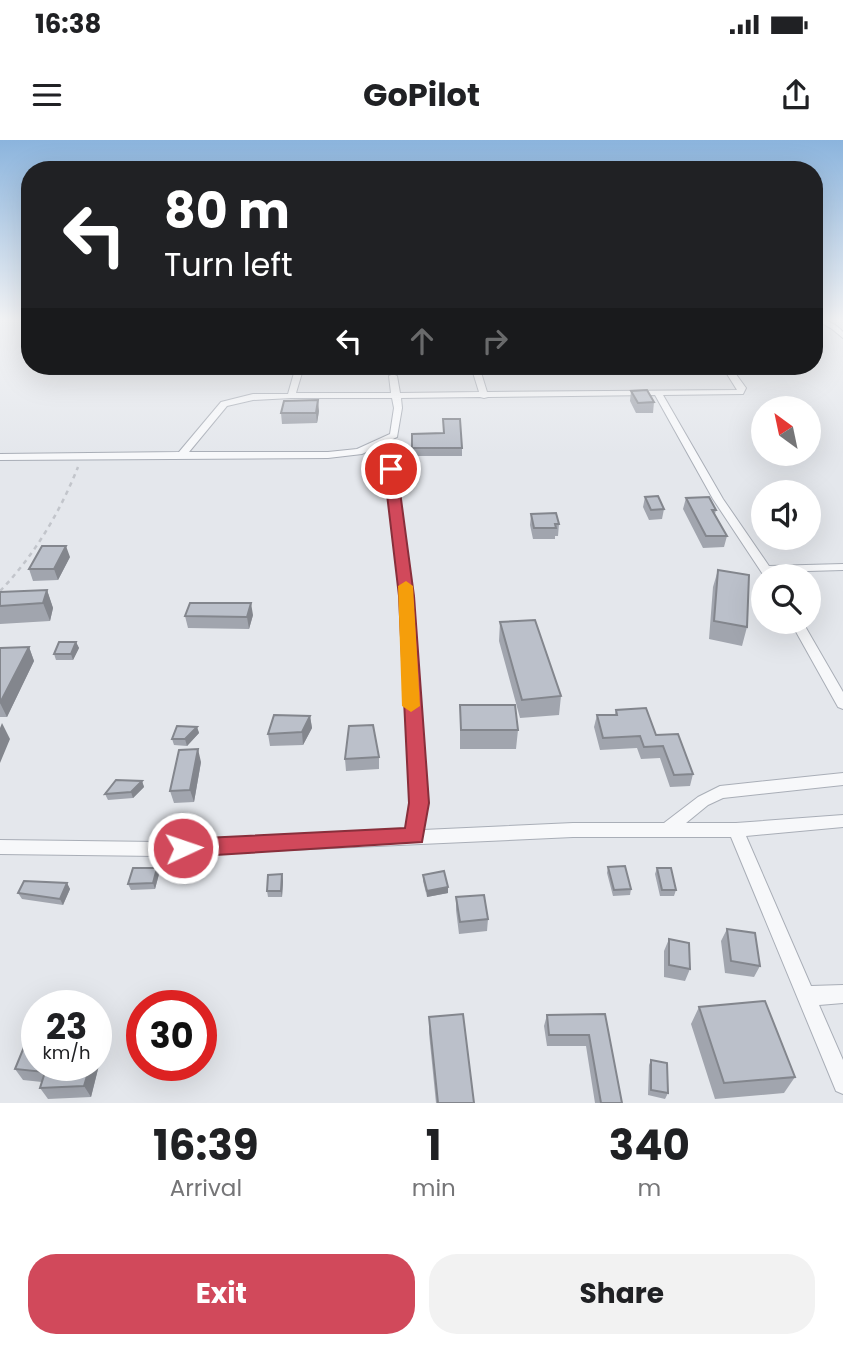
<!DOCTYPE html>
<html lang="en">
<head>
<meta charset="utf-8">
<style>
  :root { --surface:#fff; --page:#f2f2f2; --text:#202124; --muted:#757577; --accent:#d1495b }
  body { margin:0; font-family:Poppins,sans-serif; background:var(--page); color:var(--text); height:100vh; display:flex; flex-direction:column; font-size:26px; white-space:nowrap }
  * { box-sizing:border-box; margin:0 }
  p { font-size:23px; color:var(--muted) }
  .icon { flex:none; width:38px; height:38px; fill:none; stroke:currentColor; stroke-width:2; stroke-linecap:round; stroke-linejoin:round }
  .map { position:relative; height:963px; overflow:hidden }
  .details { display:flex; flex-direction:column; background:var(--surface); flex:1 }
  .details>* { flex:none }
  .hud { position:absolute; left:21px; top:21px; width:802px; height:214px; border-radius:28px; box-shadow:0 7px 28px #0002; background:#202124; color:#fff; overflow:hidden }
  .needle { width:46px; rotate:327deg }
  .controls { position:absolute; left:751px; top:256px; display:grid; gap:14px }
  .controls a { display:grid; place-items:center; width:70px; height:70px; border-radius:50%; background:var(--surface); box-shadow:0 7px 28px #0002; font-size:35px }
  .speed { position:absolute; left:21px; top:850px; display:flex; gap:14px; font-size:35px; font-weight:700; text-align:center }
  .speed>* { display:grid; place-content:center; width:91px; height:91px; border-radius:50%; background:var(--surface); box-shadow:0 7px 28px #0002; line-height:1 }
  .speed small { font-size:18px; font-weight:400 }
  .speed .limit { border:10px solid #d22; background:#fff; color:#111 }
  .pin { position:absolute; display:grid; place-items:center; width:60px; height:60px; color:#fff; margin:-30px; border:4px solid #fff; border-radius:50%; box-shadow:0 2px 7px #0007 }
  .me { position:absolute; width:77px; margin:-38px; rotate:87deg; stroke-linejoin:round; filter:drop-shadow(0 0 5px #0008) }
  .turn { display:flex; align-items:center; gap:24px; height:147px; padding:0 28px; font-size:32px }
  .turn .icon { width:91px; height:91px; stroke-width:2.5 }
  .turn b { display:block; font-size:49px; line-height:60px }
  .lanes { display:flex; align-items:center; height:66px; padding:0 28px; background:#0003; justify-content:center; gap:35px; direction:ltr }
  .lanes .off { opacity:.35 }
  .eta { display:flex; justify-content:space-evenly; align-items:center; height:119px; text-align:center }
  .eta b { font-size:42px; font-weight:700; line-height:49px }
  .action { display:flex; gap:14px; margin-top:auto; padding:14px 28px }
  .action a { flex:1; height:80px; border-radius:28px; background:var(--accent); color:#fff; font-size:28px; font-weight:700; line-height:80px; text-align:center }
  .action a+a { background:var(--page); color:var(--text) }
  .status { display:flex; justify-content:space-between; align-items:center; height:49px; padding:0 35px; background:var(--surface); direction:ltr }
  .status svg { height:19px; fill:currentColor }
  header { display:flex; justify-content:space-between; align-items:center; height:91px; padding:0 28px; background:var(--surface); font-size:32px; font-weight:700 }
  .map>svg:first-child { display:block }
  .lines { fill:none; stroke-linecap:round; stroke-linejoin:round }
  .street-casing { stroke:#a9aeb7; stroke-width:2 }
  .path { stroke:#c2c5cb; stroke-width:2.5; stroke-dasharray:4.5 4.5; stroke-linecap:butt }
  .street { fill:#f7f8fa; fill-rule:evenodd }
  .wall { fill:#a1a5ae }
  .shaded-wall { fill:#83868d }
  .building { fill:#bbc0ca; stroke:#83868d; stroke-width:2 }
  .route { fill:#d1495b; stroke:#882f3b; stroke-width:2 }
  .slow { fill:#f59e0b }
</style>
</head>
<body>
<div class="status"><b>16:38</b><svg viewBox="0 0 49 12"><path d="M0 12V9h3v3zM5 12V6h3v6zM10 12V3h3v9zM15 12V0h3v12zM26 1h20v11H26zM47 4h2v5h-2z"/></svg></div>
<header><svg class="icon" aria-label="menu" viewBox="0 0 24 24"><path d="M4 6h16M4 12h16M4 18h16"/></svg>GoPilot<svg class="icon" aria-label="share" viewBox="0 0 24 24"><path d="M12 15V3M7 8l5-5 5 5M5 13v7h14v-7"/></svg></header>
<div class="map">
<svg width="843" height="963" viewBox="0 0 843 963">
  <rect width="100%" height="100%" fill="#e4e7ec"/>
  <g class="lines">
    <defs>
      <path id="street" d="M 815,179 C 826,179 835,183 843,192 L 843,198 L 832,189 Z
        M 296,226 L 304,226 L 296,253 L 391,253 L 389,236 L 393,234 L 397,236 L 400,253 L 479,252 L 471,226 L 479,226 L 487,252 L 737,250 L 722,226 L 730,226 L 746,248 L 743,254 L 663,255 L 723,359 L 769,426 L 843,424 L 843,430 L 773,432 L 776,436 L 764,436 L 713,359 L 655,255 L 488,257 L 484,258 L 480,257 L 401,258 L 402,268 L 397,297 L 362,314 L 328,318 L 0,320 L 0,314 L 179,312 L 221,262 L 253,254 L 288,254 ZM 291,258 L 392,258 L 394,268 L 390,294 L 357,309 L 328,312 L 189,312 L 227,266 L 253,260 Z
        M 391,326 L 396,329 L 412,456 L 427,663 L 423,690 L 573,683 L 664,683 L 698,657 L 720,646 L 843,633 L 843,645 L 723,658 L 708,665 L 686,683 L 736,683 L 843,675 L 843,687 L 746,696 L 811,846 L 843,845 L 843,863 L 819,865 L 843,920 L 843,954 L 836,951 L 731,697 L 573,697 L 158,716 L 0,714 L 0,700 L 158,702 L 407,691 L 411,663 L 400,456 L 386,329 Z
        M 790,481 L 802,481 L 843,552 L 843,569 L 838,567 Z"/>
    </defs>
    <use href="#street" class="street-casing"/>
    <path class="path" d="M 0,451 C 34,416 60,372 78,327"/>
    <use href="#street" class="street"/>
  </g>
  <path class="wall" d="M 631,251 L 654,262 L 653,273 L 636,273 L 630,261 Z
    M 319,271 L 317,283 L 282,284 L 281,273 Z
    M 443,279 L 462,308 L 462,316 L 412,316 L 412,294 L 443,293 Z
    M 645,357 L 664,369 L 662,379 L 649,380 L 643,367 Z
    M 686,358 L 716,370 L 715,374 L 727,396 L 724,407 L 703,408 L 683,369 Z
    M 531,374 L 559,384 L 558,396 L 555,396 L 555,399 L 533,399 L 530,385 Z
    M 70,417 L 58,440 L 33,441 L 29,429 Z
    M 718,430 L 747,487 L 742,506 L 709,499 L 713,447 Z
    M 47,450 L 53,468 L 50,481 L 0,484 L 0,452 Z
    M 253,475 L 249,489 L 188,488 L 185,476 Z
    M 500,482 L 561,556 L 559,575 L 520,578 L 499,501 Z
    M 76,502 L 79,508 L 73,520 L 56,520 L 54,514 Z
    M 29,507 L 34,521 L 7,577 L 0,577 L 0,508 Z
    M 460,565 L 518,590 L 516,609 L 460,609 Z
    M 616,570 L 656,595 L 693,634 L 690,646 L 670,647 L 660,618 L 641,619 L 637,608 L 600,610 L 594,587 L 597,575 L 615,575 Z
    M 310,576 L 312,588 L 303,605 L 270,606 L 268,594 Z
    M 197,587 L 199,593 L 187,606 L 174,605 L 172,599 Z
    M 379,617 L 379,629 L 346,631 L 345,619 Z
    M 201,622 L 194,662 L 174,663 L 170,651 Z
    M 142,641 L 144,647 L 133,658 L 108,660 L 105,654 Z
    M 608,727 L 631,749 L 630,755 L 613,756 L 607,733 Z
    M 157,728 L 159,734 L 155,749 L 131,750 L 128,744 Z
    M 657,728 L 676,750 L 674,756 L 660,756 L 655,734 Z
    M 282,734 L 283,741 L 282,757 L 268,757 L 267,751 Z
    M 423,735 L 448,747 L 448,753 L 427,757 L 423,741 Z
    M 67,743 L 70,749 L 63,765 L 22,759 L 18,753 Z
    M 456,757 L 488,779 L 487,791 L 459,794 L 456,770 Z
    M 727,789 L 760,826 L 754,837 L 725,833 L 721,801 Z
    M 669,799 L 690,829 L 685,841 L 664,837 L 664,811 Z
    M 699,867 L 795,937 L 784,953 L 715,959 L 691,884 Z
    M 605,874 L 622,963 L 595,963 L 586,906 L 547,906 L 544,886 L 547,875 Z
    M 429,877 L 474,963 L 436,963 L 429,893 Z
    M 651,920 L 668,953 L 665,959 L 648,955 L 649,925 Z
    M 99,925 L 91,957 L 48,959 L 40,948 L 42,942 L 23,940 L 15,929 L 37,926 Z"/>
  <path class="shaded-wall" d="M 318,260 L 319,271 L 317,283 L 316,273 Z
    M 66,406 L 70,417 L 58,440 L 54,429 Z
    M 47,450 L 53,468 L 50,481 L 43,463 Z
    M 251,463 L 253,475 L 249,489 L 247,477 Z
    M 76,502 L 79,508 L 73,520 L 71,514 Z
    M 29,507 L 34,521 L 7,577 L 0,563 Z
    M 310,576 L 312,588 L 303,605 L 302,592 Z
    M 2,583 L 10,599 L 0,623 L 0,588 Z
    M 197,587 L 199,593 L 187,606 L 185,599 Z
    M 198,609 L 201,622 L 194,662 L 190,650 Z
    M 142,641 L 144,647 L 133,658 L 131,652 Z
    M 157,728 L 159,734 L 155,749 L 153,743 Z
    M 282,734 L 283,741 L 282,757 L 281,751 Z
    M 67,743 L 70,749 L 63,765 L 60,759 Z
    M 448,747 L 448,753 L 427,757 L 427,751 Z
    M 96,919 L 99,925 L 91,957 L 84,946 L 90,926 L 96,926 Z"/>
  <path class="building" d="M 647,250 L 654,262 L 638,263 L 631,251 Z
    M 318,260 L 316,273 L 281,273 L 284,261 Z
    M 443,279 L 460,279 L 462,308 L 412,308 L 412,294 L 444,293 Z
    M 658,356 L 664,369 L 651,370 L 645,357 Z
    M 709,357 L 716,370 L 712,370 L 727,396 L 706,396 L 686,358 Z
    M 556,373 L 559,384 L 555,384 L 556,388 L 534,388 L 531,374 Z
    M 42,406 L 66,406 L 54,429 L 29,429 Z
    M 718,430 L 749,435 L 747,487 L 714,481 Z
    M 47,450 L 43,463 L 0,466 L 0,452 Z
    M 190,463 L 251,463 L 247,477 L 185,476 Z
    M 535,480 L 561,556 L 522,560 L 500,482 Z
    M 59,502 L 76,502 L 71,514 L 54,514 Z
    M 29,507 L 0,563 L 0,508 Z
    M 460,565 L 515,565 L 518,590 L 461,590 Z
    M 646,568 L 656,595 L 678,594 L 693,634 L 674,635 L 663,606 L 644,607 L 640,596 L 603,598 L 597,575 L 617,575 L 616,570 Z
    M 274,575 L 310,576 L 302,592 L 268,594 Z
    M 373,585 L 379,617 L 345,619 L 349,586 Z
    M 177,586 L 197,587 L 185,599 L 172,599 Z
    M 198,609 L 190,650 L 170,651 L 179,610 Z
    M 116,640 L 142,641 L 131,652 L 105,654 Z
    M 625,726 L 631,749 L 614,750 L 608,727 Z
    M 133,728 L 157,728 L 153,743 L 128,744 Z
    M 657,728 L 671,728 L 676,750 L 662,750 Z
    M 444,731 L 448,747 L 427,751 L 423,735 Z
    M 282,734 L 281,751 L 267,751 L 268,735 Z
    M 24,741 L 67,743 L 60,759 L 18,753 Z
    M 484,755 L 488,779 L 460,782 L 456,757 Z
    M 727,789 L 755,793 L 760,826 L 731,821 Z
    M 669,799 L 689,803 L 690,829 L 669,825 Z
    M 765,861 L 795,937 L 724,943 L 699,867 Z
    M 463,874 L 474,963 L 438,963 L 429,877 Z
    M 605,874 L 622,963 L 601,963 L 589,895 L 549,895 L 547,875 Z
    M 26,902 L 37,903 L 37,926 L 90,926 L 84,946 L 40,948 L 45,932 L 15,929 Z
    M 651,920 L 667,923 L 668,953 L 651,950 Z"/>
  <linearGradient id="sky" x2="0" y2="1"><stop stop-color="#8bb4dd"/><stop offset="0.57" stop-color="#f3f4f6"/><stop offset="1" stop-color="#f3f4f6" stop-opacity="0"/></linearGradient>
  <rect width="843" height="314" fill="url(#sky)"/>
  <path class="route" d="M 391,325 L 397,329 L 414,456 L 429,663 L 422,702 L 183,717 L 176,714 L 173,708 L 176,701 L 183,699 L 405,688 L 409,663 L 399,456 L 384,329 Z"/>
  <path class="slow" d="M 406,441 L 413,446 L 420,566 L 411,572 L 402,566 L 398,446 Z"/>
</svg>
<div class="controls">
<a><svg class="needle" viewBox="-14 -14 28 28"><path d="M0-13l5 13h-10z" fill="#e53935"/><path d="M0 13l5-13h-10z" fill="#757577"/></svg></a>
<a><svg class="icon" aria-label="sound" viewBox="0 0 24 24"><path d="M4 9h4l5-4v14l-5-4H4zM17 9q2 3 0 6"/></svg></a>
<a><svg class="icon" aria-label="search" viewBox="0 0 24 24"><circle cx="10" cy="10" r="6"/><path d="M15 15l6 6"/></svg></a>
</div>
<div class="speed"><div>23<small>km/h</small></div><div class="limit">30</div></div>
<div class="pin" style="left:391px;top:329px;background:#d93025"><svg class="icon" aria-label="arrive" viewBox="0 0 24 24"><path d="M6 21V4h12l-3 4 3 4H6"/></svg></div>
<svg class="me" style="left:183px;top:708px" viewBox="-20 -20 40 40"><circle r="17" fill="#d1495b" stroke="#fff" stroke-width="3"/><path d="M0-11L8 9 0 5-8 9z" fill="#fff"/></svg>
<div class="hud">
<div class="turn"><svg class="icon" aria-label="left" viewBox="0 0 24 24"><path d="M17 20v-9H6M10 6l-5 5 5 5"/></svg><div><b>80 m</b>Turn left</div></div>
<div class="lanes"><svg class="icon" aria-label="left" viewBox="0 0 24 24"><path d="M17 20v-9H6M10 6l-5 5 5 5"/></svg><svg class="icon off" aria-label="ahead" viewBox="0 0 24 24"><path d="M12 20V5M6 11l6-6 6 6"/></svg><svg class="icon off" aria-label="right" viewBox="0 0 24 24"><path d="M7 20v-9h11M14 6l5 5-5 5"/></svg></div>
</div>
</div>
<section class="details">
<div class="eta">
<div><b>16:39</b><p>Arrival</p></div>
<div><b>1</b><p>min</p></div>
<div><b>340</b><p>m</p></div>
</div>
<div class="action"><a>Exit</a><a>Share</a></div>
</section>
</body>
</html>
